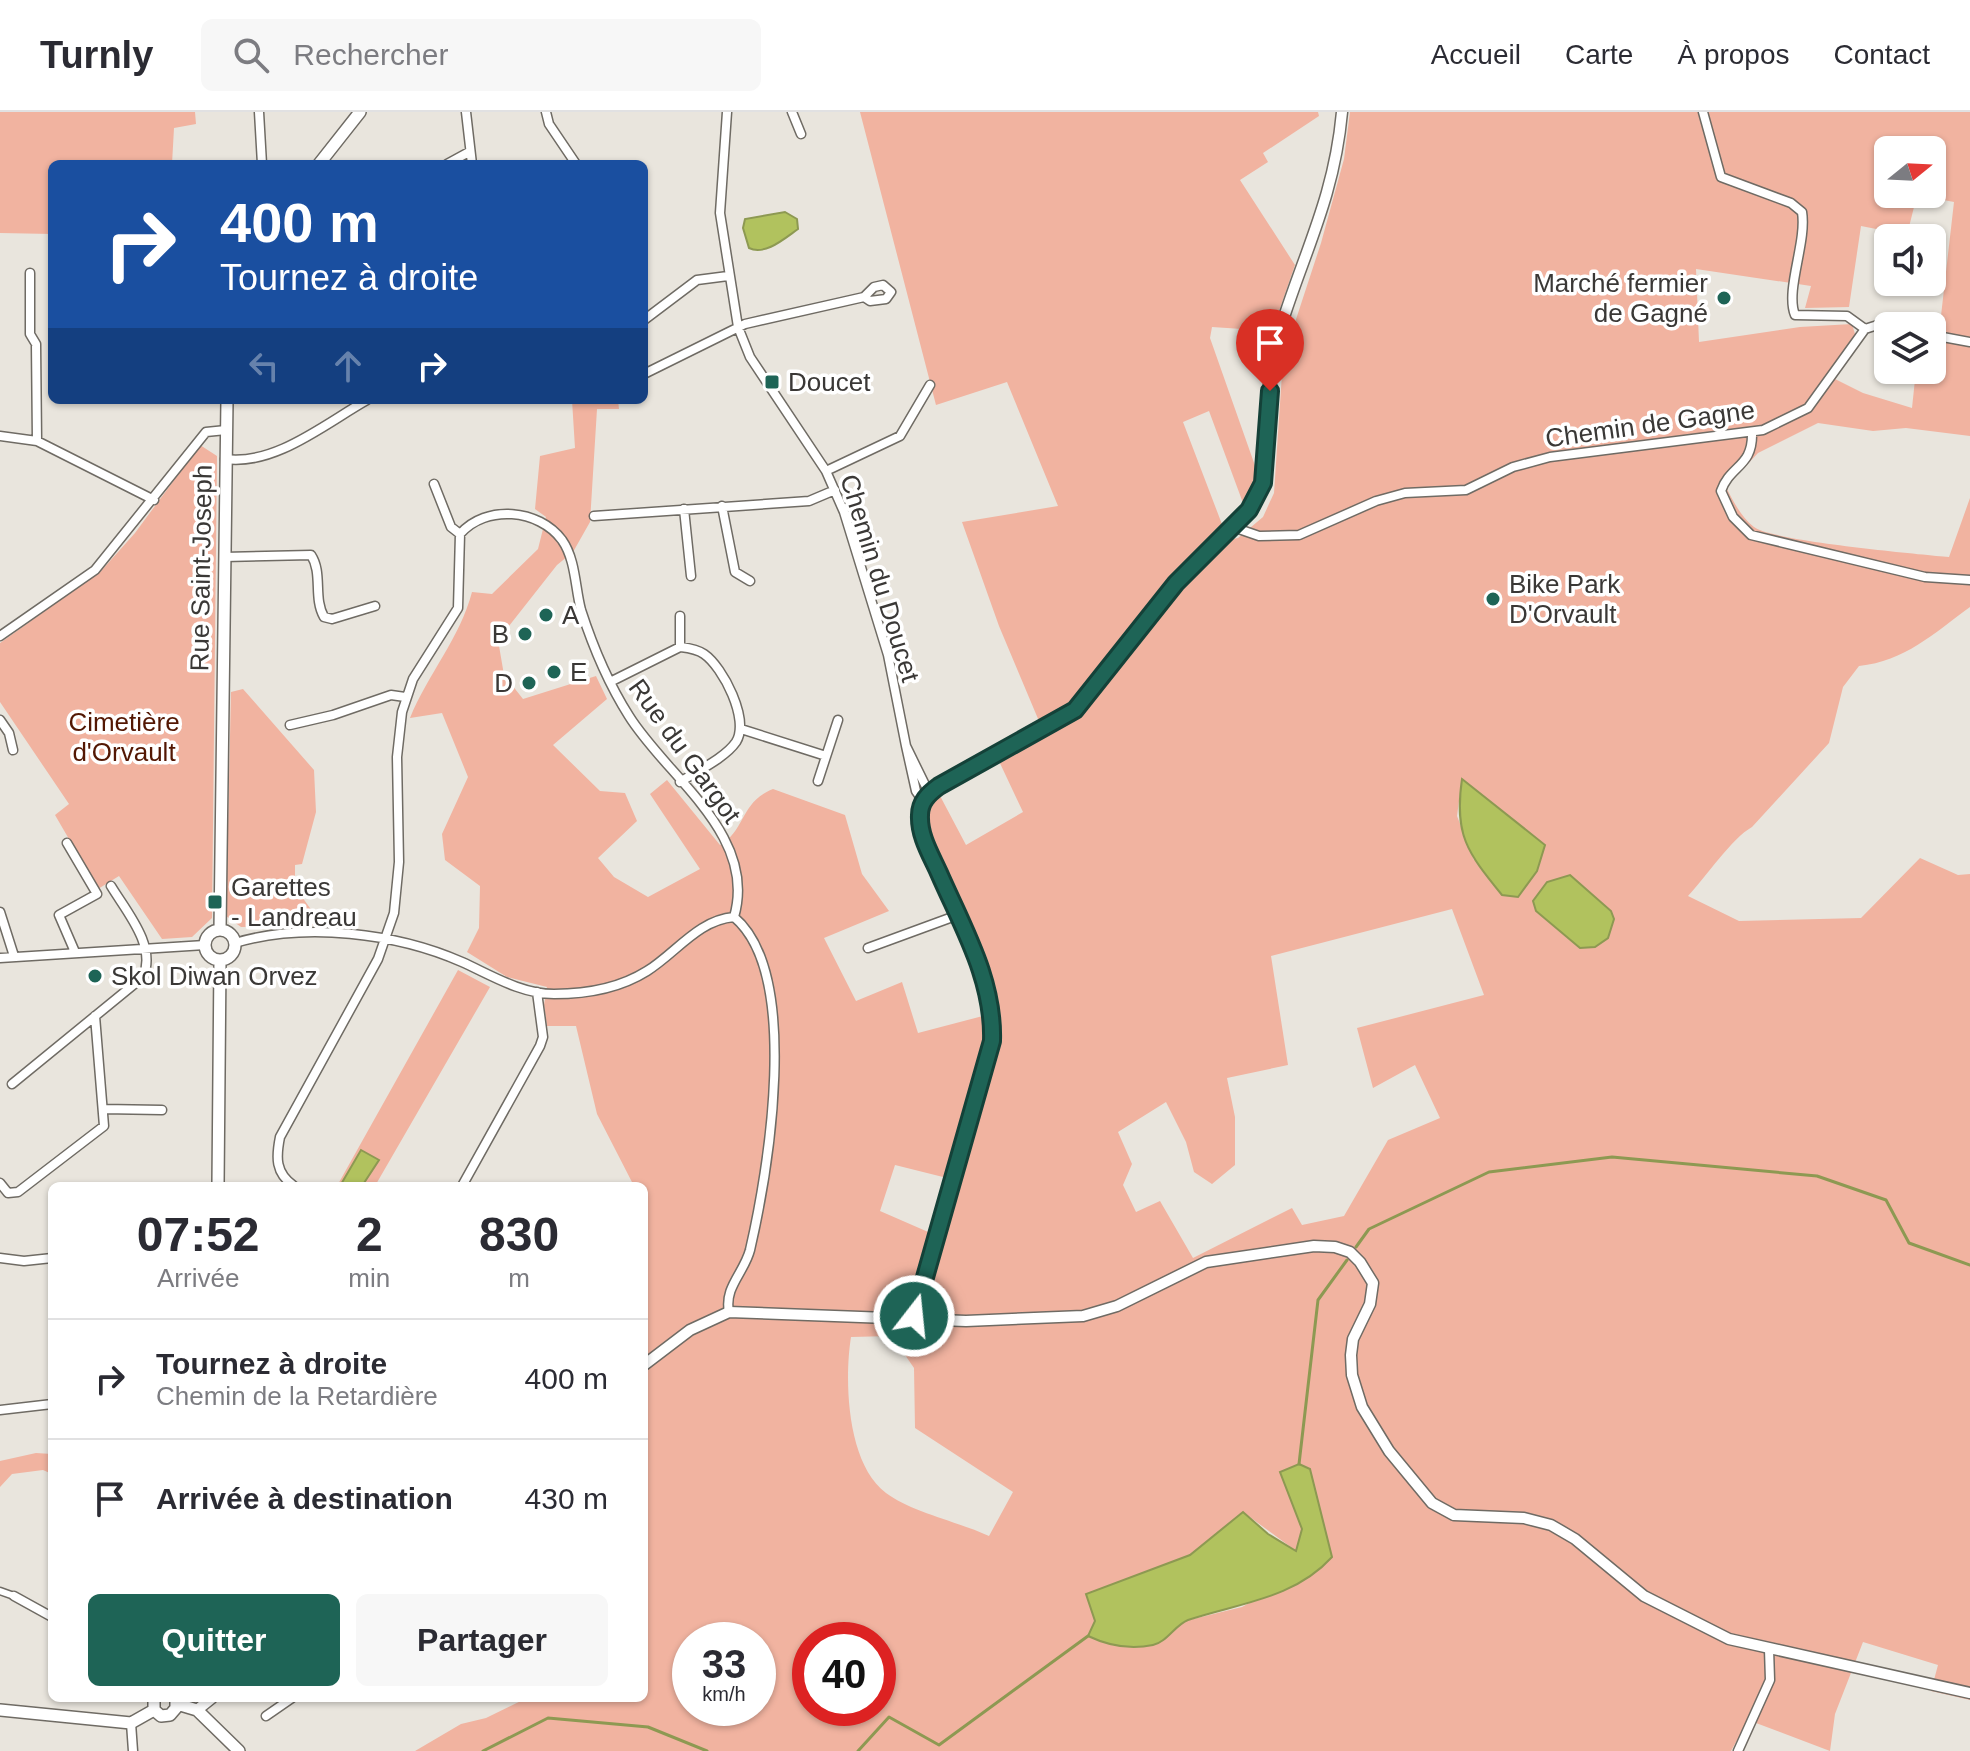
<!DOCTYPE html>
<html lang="fr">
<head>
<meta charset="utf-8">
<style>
  :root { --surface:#fff; --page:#f7f7f7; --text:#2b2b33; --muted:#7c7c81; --line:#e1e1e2; --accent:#1e6456 }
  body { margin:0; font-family:Helvetica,sans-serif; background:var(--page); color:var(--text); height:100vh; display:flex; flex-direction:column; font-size:30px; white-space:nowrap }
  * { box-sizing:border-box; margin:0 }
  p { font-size:26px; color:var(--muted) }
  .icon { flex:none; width:44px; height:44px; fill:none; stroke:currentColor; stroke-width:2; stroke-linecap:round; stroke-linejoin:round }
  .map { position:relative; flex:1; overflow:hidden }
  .panel { position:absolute; left:48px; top:1070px; width:600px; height:520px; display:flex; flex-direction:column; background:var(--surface); border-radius:12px; box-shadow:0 2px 6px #0004 }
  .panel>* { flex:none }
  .guide { position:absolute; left:48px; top:48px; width:600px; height:244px; border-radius:12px; box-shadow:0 2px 6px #0004; background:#1a4fa0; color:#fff; overflow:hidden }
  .needle { width:52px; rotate:72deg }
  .buttons { position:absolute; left:1874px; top:24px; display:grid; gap:16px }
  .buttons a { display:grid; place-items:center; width:72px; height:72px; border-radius:12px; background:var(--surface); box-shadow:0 2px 6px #0004; font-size:40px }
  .speed { position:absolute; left:672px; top:1510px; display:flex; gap:16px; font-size:40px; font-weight:700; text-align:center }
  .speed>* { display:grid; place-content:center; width:104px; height:104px; border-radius:50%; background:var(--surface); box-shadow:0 2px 6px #0004; line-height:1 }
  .speed small { font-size:20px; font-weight:400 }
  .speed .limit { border:12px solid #d22; background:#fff; color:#111 }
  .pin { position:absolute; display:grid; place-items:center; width:68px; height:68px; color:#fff; margin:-82px -34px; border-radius:50% 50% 50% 0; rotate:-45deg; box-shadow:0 0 8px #0007 }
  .pin .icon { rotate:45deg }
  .me { position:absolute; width:88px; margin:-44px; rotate:16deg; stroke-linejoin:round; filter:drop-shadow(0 0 6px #0008) }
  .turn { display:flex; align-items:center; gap:28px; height:168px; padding:0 40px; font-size:36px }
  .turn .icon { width:104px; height:104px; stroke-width:2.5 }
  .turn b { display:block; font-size:56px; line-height:68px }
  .lanes { display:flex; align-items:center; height:76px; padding:0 40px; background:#0003; justify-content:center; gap:40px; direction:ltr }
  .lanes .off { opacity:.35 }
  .eta { display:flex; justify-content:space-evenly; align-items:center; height:136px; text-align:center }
  .eta b { font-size:48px; font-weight:700; line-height:56px }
  .button { display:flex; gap:16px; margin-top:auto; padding:16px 40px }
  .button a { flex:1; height:92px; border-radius:12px; background:var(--accent); color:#fff; font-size:32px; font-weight:700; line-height:92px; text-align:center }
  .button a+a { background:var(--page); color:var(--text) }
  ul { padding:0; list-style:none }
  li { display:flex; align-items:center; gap:24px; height:120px; padding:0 40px; border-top:2px solid var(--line) }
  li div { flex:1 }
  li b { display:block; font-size:30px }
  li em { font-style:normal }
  header { display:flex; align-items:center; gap:48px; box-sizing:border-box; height:112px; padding:0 40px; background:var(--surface); border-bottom:2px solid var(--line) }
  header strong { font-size:38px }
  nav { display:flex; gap:44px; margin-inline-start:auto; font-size:28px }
  .search { width:560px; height:72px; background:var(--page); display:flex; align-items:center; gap:20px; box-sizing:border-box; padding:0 28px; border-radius:12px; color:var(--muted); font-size:30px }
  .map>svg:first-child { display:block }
  .green { fill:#f1b3a0; fill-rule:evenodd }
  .water { fill:#b1c25e; stroke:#8d9952; stroke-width:2 }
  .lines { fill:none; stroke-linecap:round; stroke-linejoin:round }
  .stream { stroke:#8d9952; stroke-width:3 }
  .pedestrian-casing { stroke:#6f6b64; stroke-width:9 }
  .minor-casing { stroke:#6f6b64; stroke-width:11 }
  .tertiary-casing { stroke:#6f6b64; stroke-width:13 }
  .secondary-casing { stroke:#6f6b64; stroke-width:14 }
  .pedestrian { stroke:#fff; stroke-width:6 }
  .minor { stroke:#fff; stroke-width:8 }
  .tertiary { stroke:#fff; stroke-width:10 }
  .secondary { stroke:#fff; stroke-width:11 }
  .route-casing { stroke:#144138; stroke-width:20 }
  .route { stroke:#1e6456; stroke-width:14 }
  .poi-dot { fill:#1e6456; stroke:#fff; stroke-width:3 }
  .labels { text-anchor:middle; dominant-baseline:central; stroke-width:7; stroke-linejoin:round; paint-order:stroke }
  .poi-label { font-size:26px; fill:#3a3836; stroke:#fff; text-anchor:start }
  .street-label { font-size:26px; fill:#3a3836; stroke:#fff }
  .park-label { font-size:26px; fill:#531703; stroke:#fff }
</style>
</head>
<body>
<header>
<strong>Turnly</strong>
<div class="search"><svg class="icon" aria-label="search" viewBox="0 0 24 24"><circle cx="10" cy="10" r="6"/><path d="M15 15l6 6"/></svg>Rechercher</div>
<nav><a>Accueil</a><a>Carte</a><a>À propos</a><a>Contact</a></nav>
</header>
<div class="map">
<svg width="1970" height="1639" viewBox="0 0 1970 1639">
  <rect width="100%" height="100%" fill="#e9e5dd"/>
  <path class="green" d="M 0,0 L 195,0 L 196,12 L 174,16 L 172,52 L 52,52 L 52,122 L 0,121 Z
    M 860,0 L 1318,0 L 1319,4 L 1263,41 L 1268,50 L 1240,68 L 1295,153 L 1272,219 L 1212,215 L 1210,226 L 1259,365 L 1243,391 L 1209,299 L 1183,310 L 1228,428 L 1238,426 L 1263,405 L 1274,381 L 1283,247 L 1321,131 L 1344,47 L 1350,0 L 1970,0 L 1970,324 L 1906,316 L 1873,319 L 1818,311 L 1758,341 L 1726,375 C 1733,389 1741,405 1754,415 C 1772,429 1917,442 1949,445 L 1970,386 L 1970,495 C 1933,522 1905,549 1859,554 L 1843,575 L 1829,631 L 1752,715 C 1732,726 1706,765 1688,784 L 1739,809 L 1861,806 L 1920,746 L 1958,763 L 1970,762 L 1970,1588 L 1931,1579 L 1938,1553 L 1863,1530 L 1835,1602 L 1830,1639 L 1748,1608 L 1731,1639 L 415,1639 L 461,1612 L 486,1606 L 527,1586 L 644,1586 L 644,1100 L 647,1098 L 644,1074 L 634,1074 L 597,1002 L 576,914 L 547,914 L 544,893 L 547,875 L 507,865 L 467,840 L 479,816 L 480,774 L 445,748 L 442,722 L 468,665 L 442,601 L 410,606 C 428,562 460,526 472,480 L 492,482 L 538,437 L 546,405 L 535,397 L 540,344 L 575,336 L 572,288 L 618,288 L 619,297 L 597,297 L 590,410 L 573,440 L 557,453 L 498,528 L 504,563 L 523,587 L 596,564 L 607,587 L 553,633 L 600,679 L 625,681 L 637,709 L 598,746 L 614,765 L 648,785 L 700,757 L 650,682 L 667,668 L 720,733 C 746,718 740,690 773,677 L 845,703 L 862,762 L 889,799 L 824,826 L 856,889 L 902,870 L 918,921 L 998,900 L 994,878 L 930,727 L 927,698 L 938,680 L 966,733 L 1023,700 L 998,647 L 1044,621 L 999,514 L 962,410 L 1058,394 L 1007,270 L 936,293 ZM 1888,38 L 1932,38 L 1932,82 L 1888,82 ZM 1917,83 L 1954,90 L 1938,230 L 1932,229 L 1932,258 L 1916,258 L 1912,296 L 1863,281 L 1827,263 L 1855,222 L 1852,212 L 1800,215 L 1699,230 L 1696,157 L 1811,174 L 1805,196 L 1849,195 L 1861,114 L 1907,123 ZM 1462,667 L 1545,733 L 1474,748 L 1457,704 ZM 1452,797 L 1484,883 L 1357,916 L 1373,976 L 1415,953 L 1440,1006 L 1388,1028 L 1344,1104 L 1302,1113 L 1292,1096 L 1193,1146 L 1160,1089 L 1136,1100 L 1123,1073 L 1132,1052 L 1118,1020 L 1166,990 L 1186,1030 L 1194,1060 L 1212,1072 L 1235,1053 L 1235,1005 L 1227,966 L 1288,953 L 1271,844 ZM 895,1053 L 959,1069 L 942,1126 L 880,1099 ZM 892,1224 L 914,1256 L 915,1316 L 1013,1380 L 989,1424 C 959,1410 911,1400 886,1381 C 847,1352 844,1269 851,1225 ZM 1280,1360 L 1332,1445 L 1242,1495 L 1185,1509 L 1156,1532 L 1088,1524 L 1095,1509 L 1086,1482 L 1190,1443 L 1243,1400 L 1296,1439 L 1302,1417 ZM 690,1528 L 758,1528 L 758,1596 L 690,1596 ZM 810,1528 L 878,1528 L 878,1596 L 810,1596 Z
    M 200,333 L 217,344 L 212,806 L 192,825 L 162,827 L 119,764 L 98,777 L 55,703 L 69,692 L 0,590 L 0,531 L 101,459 L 135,421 Z
    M 243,577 L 314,658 L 316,700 L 302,752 L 295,753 L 295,775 L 322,813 L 241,815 L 226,804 L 231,580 Z
    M 458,858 L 490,875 L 375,1074 L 337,1074 Z
    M 36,1341 L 52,1342 L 52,1362 L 43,1358 L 12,1362 L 0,1375 L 0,1349 Z"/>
  <path class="water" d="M 785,100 L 797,107 L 798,117 C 785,126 765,144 749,136 L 743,116 L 745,107 Z
    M 1462,667 L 1545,733 L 1537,759 L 1518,785 L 1502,783 C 1467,740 1454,723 1462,667 Z
    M 1570,763 L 1611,799 L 1614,807 L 1608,826 L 1595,835 L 1580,836 L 1536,799 L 1533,789 L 1547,770 Z
    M 361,1038 L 379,1048 L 362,1074 L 340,1074 Z
    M 1299,1352 L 1310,1357 L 1332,1445 C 1294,1487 1239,1491 1188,1508 C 1175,1513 1167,1530 1153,1533 C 1130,1538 1109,1534 1088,1524 L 1095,1509 L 1086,1482 L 1190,1443 L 1243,1400 L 1268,1422 L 1296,1439 L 1302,1417 L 1280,1360 Z"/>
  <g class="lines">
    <path class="stream" d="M 1356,1135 L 1369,1117 L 1489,1060 L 1612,1045 L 1817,1064 L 1886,1088 L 1909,1131 L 1970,1153
      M 1299,1352 L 1318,1188 L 1347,1148
      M 483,1639 L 548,1606 L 648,1615 L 707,1639
      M 858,1639 L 889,1605 L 939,1633 L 1088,1524"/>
    <defs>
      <path id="pedestrian" d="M 0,1479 L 14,1484"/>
      <path id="minor" d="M 259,0 L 262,52
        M 466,0 L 472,52
        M 546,0 L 549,12 L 576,52
        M 727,0 L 720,101 L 738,215 L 750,245 L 826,359 L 844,400 L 888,543 L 906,634
        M 792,0 L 801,22
        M 1703,0 L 1721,65 L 1791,91 L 1802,100 C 1807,130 1785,178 1795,203 L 1847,204 L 1865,217
        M 447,52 L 469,40
        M 30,161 L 30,222 L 36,232 L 37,329
        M 644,208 L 697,168 L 728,164
        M 1932,223 L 1970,230
        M 644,262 L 745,212 L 864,185 L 870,189 L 886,187 L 891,180 L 883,173 L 874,175 L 864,185
        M 1752,321 C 1753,355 1730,353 1721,379 L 1733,405 L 1751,423 L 1925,465 L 1970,468
        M 0,324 L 37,329 L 154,388
        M 225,347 C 275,354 326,311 367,288
        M 826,359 L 900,324 L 930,273
        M 434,372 L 451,415 L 460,422
        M 722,394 L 735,460 L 750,469
        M 684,397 L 691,464
        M 594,404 L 809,389 L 835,378
        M 1233,415 L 1259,424 L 1299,423 L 1376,389 L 1405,381 L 1466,378 L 1513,355 L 1550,345 L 1763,318 L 1808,296 L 1865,217 L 1887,210 L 1898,214
        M 224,445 L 311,443 C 323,461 313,486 324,505 L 332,507 L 375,494
        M 0,524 L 95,458 L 206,320 L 226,318
        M 680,535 L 680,504
        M 610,570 L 680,535 C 688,536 697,537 704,542 C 723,555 750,608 736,630 C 725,646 697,659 680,670
        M 0,608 L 9,621 L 13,638
        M 290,613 L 333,603 L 391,583 L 405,585
        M 741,617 L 826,644
        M 818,669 L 838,608
        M 923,689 L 916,679 L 906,634 L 929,681
        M 67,731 L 97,782 L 59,803 L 75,840
        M 0,800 L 14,844
        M 235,831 C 305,810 396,821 462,850 C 491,863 521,882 554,882 C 585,882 620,876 647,859 C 676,841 698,808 734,805 C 802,862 768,1060 750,1138 C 744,1161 724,1175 729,1200
        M 868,836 L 958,803
        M 0,846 L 205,833
        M 12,972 L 143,865 C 157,834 126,799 111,774
        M 103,997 L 162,998
        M 0,1071 L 8,1081 L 18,1080 L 104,1014 L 95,904
        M 294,1074 C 275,1061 276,1045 280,1025 L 378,847 L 394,801 L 399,750 L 397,645 L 402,600 L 413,567 L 458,496 L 460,422 C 486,392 539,397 562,428 C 576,448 575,476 581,498 C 593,535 608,571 629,604 C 667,665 758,723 734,805
        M 462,1074 L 540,934 L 543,925 L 537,880
        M 0,1146 L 24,1149 L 52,1146
        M 0,1298 L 52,1292
        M 14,1484 L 52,1505
        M 266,1604 L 292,1586
        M 131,1611 L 133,1639
        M 1738,1639 L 1770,1568 L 1769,1537"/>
      <path id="tertiary" d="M 912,1208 L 992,929 C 994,868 963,816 939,761 C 931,743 919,724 920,703 C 920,690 928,682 939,674 L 1075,598 L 1176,471 L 1257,386 L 1263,371 C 1268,324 1264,271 1278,224 C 1302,144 1334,88 1342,0
        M 644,1253 L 690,1218 L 729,1200 L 966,1209 L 1083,1204 L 1117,1194 L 1206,1150 L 1314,1134 L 1335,1135 L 1350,1140 L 1360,1150 L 1373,1171 L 1370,1192 L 1353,1227 L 1351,1243 L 1352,1263 L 1362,1295 L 1389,1339 L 1432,1391 L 1454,1403 L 1524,1406 L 1551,1413 L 1575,1427 L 1644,1484 L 1729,1527 L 1970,1581
        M 197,1598 L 212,1586"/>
      <path id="secondary" d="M 319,52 L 360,0
        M 220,818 L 227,288
        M205 833a15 15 0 1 1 30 0a15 15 0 1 1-30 0Z
        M 218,1074 L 220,848
        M 154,1586 L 154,1598
        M 177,1592 L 197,1598 L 239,1639
        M 0,1598 L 131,1611 L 154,1598
        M 154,1598 L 161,1604 L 170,1603 L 176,1596 L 176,1586"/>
    </defs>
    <use href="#pedestrian" class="pedestrian-casing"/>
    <use href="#minor" class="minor-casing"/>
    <use href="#tertiary" class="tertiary-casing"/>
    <use href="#secondary" class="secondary-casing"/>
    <use href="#pedestrian" class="pedestrian"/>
    <use href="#minor" class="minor"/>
    <use href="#tertiary" class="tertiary"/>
    <use href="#secondary" class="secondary"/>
  </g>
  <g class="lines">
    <defs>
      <path id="route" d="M 914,1204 L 992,929 C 994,868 963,816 939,761 C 931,743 919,724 920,703 C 920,690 928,682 939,674 L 1075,598 L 1176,471 L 1249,398 L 1263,371 L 1270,279"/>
    </defs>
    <use href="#route" class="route-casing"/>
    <use href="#route" class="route"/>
  </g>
  <g class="poi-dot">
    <circle cx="1724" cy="186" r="8"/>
    <rect x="764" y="262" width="16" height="16" rx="4"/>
    <circle cx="1493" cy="487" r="8"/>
    <circle cx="546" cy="503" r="8"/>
    <circle cx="525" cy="522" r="8"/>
    <circle cx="554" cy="560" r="8"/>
    <circle cx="529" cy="571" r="8"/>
    <rect x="207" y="782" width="16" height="16" rx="4"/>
    <circle cx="95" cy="864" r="8"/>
  </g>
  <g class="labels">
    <g class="poi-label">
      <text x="1708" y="171" text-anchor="end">Marché fermier<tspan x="1708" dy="30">de Gagné</tspan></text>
      <text x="788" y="270">Doucet</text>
      <text x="1509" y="472">Bike Park<tspan x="1509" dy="30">D'Orvault</tspan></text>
      <text x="562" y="503">A</text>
      <text x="509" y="522" text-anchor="end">B</text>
      <text x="570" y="560">E</text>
      <text x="513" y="571" text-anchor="end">D</text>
      <text x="231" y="775">Garettes<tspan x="231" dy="30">- Landreau</tspan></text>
      <text x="111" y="864">Skol Diwan Orvez</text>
    </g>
    <g class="street-label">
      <text transform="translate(1650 312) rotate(-8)">Chemin de Gagne</text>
      <text transform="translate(201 456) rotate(-89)">Rue Saint-Joseph</text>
      <text transform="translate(880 466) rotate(73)">Chemin du Doucet</text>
      <text transform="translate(685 639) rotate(54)">Rue du Gargot</text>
    </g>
    <g class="park-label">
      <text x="124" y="610">Cimetière<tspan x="124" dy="30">d'Orvault</tspan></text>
    </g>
  </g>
</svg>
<div class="buttons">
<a><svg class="needle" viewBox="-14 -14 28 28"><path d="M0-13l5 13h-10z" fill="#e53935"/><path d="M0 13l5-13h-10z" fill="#7c7c81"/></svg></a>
<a><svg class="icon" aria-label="sound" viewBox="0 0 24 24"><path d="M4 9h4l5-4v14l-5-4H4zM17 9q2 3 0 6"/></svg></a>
<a><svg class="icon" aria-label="layers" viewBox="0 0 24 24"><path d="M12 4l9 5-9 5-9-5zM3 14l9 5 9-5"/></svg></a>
</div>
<div class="speed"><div>33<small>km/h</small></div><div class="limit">40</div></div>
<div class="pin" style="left:1270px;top:279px;background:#d93025"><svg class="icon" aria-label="arrive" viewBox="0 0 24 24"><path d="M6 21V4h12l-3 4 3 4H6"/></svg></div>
<svg class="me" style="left:914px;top:1204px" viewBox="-20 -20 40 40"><circle r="17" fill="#1e6456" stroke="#fff" stroke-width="3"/><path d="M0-11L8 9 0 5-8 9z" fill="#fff"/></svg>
<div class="guide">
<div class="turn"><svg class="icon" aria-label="right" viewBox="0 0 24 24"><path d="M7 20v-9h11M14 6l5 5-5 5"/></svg><div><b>400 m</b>Tournez à droite</div></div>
<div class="lanes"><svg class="icon off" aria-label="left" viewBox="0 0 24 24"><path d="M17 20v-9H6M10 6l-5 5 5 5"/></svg><svg class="icon off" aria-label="ahead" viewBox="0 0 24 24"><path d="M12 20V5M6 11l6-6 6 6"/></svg><svg class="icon" aria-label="right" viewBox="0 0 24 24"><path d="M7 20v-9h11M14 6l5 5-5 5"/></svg></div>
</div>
<section class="panel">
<div class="eta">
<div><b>07:52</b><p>Arrivée</p></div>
<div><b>2</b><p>min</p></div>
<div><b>830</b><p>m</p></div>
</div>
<ul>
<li><svg class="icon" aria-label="right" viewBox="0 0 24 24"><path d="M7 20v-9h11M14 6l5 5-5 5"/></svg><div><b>Tournez à droite</b><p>Chemin de la Retardière</p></div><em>400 m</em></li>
<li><svg class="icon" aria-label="arrive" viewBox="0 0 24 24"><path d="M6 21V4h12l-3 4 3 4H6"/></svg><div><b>Arrivée à destination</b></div><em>430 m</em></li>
</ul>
<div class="button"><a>Quitter</a><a>Partager</a></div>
</section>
</div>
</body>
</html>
